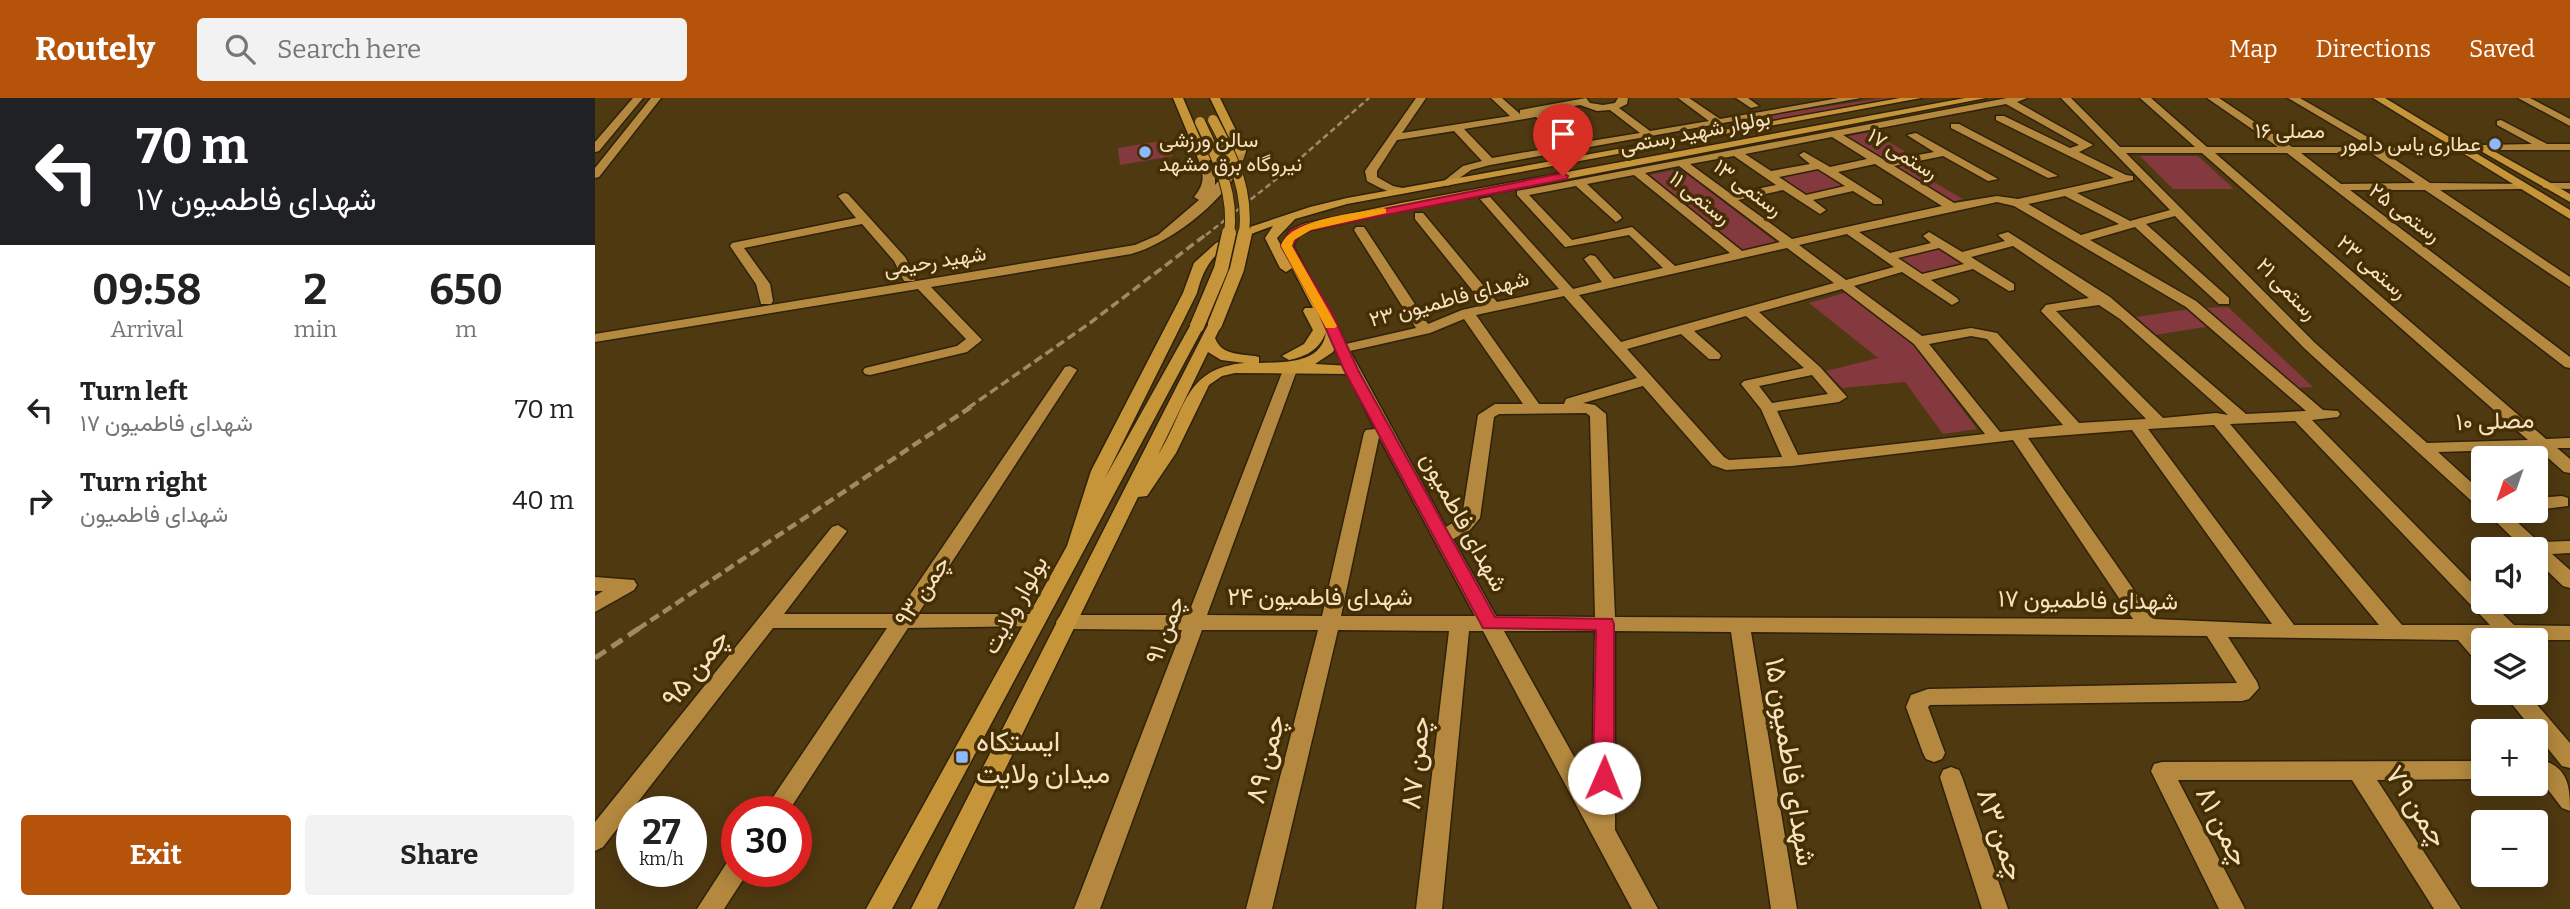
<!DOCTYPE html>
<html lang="en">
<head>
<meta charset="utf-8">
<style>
  :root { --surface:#fff; --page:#f2f2f2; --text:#222; --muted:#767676; --accent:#b45309 }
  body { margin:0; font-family:Bitter,Vazirmatn,serif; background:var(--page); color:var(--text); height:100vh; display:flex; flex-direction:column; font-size:26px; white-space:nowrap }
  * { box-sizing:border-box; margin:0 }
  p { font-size:23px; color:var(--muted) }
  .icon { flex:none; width:38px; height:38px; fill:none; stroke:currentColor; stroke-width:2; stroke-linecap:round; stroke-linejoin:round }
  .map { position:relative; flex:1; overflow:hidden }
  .details { display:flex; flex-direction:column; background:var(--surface); width:595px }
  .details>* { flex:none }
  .guide { background:#202124; color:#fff; overflow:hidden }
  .needle { width:46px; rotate:220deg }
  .controls { position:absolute; left:1876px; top:348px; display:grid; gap:14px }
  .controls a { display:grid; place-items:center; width:77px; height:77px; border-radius:7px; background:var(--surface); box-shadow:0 4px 18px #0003; font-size:35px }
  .speed { position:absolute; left:21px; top:698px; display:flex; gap:14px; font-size:35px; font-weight:700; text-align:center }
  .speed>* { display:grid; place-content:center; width:91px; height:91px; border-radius:50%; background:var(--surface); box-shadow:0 4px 18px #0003; line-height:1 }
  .speed small { font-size:18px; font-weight:400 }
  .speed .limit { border:10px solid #d22; background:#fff; color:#111 }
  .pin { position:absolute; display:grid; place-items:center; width:60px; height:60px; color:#fff; margin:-72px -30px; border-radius:50% 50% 50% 0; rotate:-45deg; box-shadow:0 0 7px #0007 }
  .pin .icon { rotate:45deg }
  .me { position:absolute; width:77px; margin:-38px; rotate:1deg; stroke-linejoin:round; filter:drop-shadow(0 0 5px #0008) }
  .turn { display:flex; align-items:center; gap:24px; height:147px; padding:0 21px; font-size:32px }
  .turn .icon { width:91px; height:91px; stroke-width:2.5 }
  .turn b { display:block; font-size:49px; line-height:60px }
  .eta { display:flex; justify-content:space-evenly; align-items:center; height:119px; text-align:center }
  .eta b { font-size:42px; font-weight:700; line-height:49px }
  .cta { display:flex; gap:14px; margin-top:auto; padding:14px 21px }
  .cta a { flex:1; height:80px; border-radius:7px; background:var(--accent); color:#fff; font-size:28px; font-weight:700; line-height:80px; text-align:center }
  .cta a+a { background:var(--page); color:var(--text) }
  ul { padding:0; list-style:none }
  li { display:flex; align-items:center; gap:21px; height:91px; padding:0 21px }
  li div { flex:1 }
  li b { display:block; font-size:26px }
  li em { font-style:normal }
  header { display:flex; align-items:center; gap:42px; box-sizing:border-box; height:98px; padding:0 35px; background:var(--accent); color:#fff }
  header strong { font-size:33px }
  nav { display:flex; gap:38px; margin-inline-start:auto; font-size:24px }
  .search { width:490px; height:63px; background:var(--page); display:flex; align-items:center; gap:18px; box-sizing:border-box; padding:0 24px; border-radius:7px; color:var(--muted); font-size:26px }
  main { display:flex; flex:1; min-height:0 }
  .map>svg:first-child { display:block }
  .green { fill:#83393d }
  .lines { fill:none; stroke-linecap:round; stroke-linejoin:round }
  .minor-casing { stroke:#2f220a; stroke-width:3 }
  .major-casing { stroke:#2f220a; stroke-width:3 }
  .minor { fill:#b4893f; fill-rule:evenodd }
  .major { fill:#c69439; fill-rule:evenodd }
  .rail-far3 { stroke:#a08964; stroke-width:2.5; stroke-dasharray:6 3.5; stroke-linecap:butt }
  .rail-far2 { stroke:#a08964; stroke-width:3.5; stroke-dasharray:9 4.5; stroke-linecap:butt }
  .rail-far1 { stroke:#a08964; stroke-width:4.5; stroke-dasharray:10 5; stroke-linecap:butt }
  .rail { stroke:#a08964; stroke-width:5; stroke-dasharray:13 7; stroke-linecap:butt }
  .major-bridge-far1-casing { stroke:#2f220a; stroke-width:12; stroke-linecap:butt }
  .major-bridge-casing { stroke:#2f220a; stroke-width:17; stroke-linecap:butt }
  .major-bridge-far1 { stroke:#c69439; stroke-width:10 }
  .major-bridge { stroke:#c69439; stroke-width:14 }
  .route { fill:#e11d48; stroke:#92132f; stroke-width:2 }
  .slow { fill:#f59e0b }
  .poi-dot { fill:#8db9fc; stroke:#442f05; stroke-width:2.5 }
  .labels { text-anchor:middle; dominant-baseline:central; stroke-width:7; stroke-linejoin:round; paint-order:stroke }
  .far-street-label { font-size:21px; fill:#f8e1be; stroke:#442f05 }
  .far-poi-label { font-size:21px; fill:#f8e1be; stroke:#442f05; text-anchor:start }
  .street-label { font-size:24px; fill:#f8e1be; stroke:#442f05 }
  .near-street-label { font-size:28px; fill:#f8e1be; stroke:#442f05 }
  .near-poi-label { font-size:28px; fill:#f8e1be; stroke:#442f05; text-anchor:start }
</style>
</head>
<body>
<header>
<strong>Routely</strong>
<div class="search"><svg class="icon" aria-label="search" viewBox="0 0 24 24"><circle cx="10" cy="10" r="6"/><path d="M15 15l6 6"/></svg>Search here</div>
<nav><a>Map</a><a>Directions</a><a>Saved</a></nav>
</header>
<main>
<section class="details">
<div class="guide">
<div class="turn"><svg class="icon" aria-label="left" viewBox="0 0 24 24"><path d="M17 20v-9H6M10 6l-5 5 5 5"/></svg><div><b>70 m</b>شهدای فاطمیون ۱۷</div></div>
</div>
<div class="eta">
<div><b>09:58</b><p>Arrival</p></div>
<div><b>2</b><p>min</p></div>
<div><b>650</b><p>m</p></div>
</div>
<ul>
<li><svg class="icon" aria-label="left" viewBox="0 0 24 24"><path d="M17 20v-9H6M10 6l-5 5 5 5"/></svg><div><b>Turn left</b><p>شهدای فاطمیون ۱۷</p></div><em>70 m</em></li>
<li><svg class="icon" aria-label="right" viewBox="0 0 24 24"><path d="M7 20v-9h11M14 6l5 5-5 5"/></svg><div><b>Turn right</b><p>شهدای فاطمیون</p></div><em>40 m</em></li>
</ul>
<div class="cta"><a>Exit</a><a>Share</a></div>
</section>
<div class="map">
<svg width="1975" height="811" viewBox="0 0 1975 811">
  <rect width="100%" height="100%" fill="#4f3911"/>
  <path class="green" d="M 1288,0 L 1303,0 L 1158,27 L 1168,18 Z
    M 1277,34 L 1321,60 L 1304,64 L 1368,101 L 1357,104 L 1249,39 Z
    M 571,42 L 578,58 L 525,67 L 523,50 Z
    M 1545,58 L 1603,58 L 1639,91 L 1578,91 Z
    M 1085,71 L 1181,144 L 1147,152 L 1053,77 Z
    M 1224,71 L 1251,88 L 1208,97 L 1182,79 Z
    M 1344,149 L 1371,166 L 1328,177 L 1303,159 Z
    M 1253,194 L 1317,245 L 1382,331 L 1348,336 L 1310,284 L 1247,290 L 1231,273 L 1283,260 L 1214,205 Z
    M 1633,209 L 1718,289 L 1697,290 L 1623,227 L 1560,237 L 1541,219 L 1602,210 Z"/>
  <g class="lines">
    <defs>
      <path id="minor" d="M 38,0 L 48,0 L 4,53 L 0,54 L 0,44 Z
        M 56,0 L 66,0 L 4,79 L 0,80 L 0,70 Z
        M 821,0 L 831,0 L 807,35 L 915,18 L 896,0 L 907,0 L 925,16 L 925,12 L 991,0 L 995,5 L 1008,7 L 1020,5 L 1023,0 L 1033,0 L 1032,6 L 1024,10 L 1055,33 L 1114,23 L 1083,0 L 1094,0 L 1125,21 L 1244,0 L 1266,0 L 895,67 L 876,72 L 853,88 L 847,85 L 849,83 L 868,68 L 887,63 L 859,33 L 802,42 L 782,73 L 782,79 L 798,88 L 817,92 C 803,101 785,90 772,83 L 770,73 ZM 985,7 L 1002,13 L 1015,12 L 1045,35 L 983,45 L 947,14 ZM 941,19 L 972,47 L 897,60 L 869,31 Z
        M 1141,0 L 1153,0 L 1164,8 L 1156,10 Z
        M 1412,0 L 1432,0 L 1422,4 L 1498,47 L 1484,54 L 1531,77 L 1538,78 L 1538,82 L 1482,95 L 1535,123 L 1575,112 L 1466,0 L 1476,0 L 1525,49 L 1600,49 L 1545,0 L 1556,0 L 1612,49 L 1683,49 L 1612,0 L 1624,0 L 1697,49 L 1776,49 L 1693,0 L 1705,0 L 1790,49 L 1871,50 L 1871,54 L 1867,55 L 1790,55 L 1835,85 L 1931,86 L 1933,88 L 1927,91 L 1845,92 L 1975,179 L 1975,189 L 1830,92 L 1755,92 L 1975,259 L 1975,270 L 1970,269 L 1692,55 L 1620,55 L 1951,341 L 1975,340 L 1975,350 L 1962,350 L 1975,361 L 1975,375 L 1969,374 L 1943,351 L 1843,354 L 1888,395 L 1888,410 L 1882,408 L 1709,250 L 1580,118 L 1551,126 L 1634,200 L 1634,206 L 1624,206 L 1540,129 L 1495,142 L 1601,203 L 1728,312 L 1743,313 L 1745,316 L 1743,319 L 1717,322 L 1888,496 L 1888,504 L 1896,504 L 1919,527 L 1975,528 L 1975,542 L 1886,542 L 1888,566 L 1881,563 L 1863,542 L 1633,539 L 1662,584 L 1664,590 L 1654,601 L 1647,603 L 1335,607 L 1333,609 L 1350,655 L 1347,661 L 1339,664 L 1331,661 L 1328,655 L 1311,609 L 1316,597 L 1333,591 L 1642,585 L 1612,538 L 1156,534 L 1202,811 L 1176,811 L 1136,534 L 1020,533 L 1020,732 L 1063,811 L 1037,811 L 888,533 L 874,533 L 847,811 L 821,811 L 854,533 L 743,532 L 677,811 L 651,811 L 723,532 L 607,532 L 505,811 L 479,811 L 587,532 L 471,531 L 464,529 L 461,524 L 464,519 L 471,517 L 593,517 L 688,272 L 695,268 L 702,272 L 612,517 L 727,518 L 769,335 L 771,332 L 780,331 L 732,235 L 734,232 L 744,232 L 751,246 L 821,230 L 759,132 L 761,129 L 769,129 L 833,226 L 867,212 L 889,207 L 820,121 L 820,115 L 828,115 L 902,204 L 964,191 L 885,101 L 895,99 L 978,191 L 1007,184 L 989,161 L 995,157 L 1000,158 L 1019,181 L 1068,170 L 1034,137 L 970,149 L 922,97 L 922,93 ZM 1411,6 L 1484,47 L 1475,50 L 1409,18 L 1401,18 L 1401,22 L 1519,80 L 1423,101 L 1402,98 L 1359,105 L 1299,68 L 1348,58 L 1393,83 L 1403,81 L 1321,35 L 1312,37 L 1339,54 L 1291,63 L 1248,37 ZM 1237,39 L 1272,61 L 1235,69 L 1209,54 L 1204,57 L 1215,66 L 1176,73 L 1150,56 ZM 1531,55 L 1607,55 L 1933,342 L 1832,345 L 1719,244 ZM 1706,55 L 1776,55 L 1820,85 L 1746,86 ZM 1139,58 L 1181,87 L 1136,96 L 1095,66 ZM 1280,66 L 1347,108 L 1197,141 L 1143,102 L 1188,92 L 1225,116 L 1231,112 L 1218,102 L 1258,93 L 1279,106 L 1287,106 L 1287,102 L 1243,74 ZM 1084,68 L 1185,144 L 1147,153 L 1050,75 ZM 1223,71 L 1250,88 L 1211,97 L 1184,79 ZM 1039,77 L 1135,155 L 1080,168 L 1037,129 L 977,142 L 934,97 L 981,88 L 1021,124 L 1027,120 L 1025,117 L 992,86 ZM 1470,98 L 1524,126 L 1486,137 L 1433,106 ZM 1402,104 L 1419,108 L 1591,209 L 1711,313 L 1651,316 L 1515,199 L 1413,134 L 1403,137 L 1410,143 L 1367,154 L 1334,134 L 1328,138 L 1336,145 L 1295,155 L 1264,134 ZM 1252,136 L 1299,169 L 1251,182 L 1204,147 ZM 1418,148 L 1494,200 L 1451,207 L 1446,213 L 1551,321 L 1484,325 L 1402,235 L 1376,230 L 1327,238 L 1259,188 L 1307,174 L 1357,207 L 1364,203 L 1362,200 L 1336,182 L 1378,171 L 1414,193 L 1419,192 L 1419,186 L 1376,159 ZM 1192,150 L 1239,185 L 1026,244 L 984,197 ZM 1344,150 L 1369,166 L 1327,176 L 1303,160 ZM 1247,191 L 1319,246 L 1390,336 L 1203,357 L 1182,313 L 1244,304 L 1252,299 L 1225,269 L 1164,214 ZM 969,198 L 1042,280 L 971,301 L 969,306 L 944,306 L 881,217 ZM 1504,207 L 1525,221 L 1633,317 L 1621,315 L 1568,320 L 1461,213 ZM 1151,218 L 1209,270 L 1149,283 L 1146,286 L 1166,311 L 1187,359 L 1134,362 L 1129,359 L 1032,251 L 1086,236 L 1114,261 L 1124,261 L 1126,258 L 1124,255 L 1099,233 ZM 869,221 L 928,306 L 900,306 L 883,317 L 867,419 L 851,429 L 755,253 L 835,235 ZM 1376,238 L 1392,241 L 1468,327 L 1405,334 L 1334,246 ZM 1217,277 L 1233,296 L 1177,305 L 1164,288 ZM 1048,288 L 1117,367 L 1131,372 L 1197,368 L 1418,342 L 1538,521 L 1020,519 L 1011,316 L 1000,307 L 988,305 ZM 991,315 L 995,318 L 1000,519 L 901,518 L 858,441 L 875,432 L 885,420 L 899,319 L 904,316 ZM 1700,323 L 1895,527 L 1807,527 L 1635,326 ZM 1619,327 L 1784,527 L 1699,527 L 1553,331 ZM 1537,332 L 1677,526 L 1559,521 L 1433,340 ZM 784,339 L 880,518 L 746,518 ZM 909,533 L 1000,533 L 997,691 Z
        M 1923,0 L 1935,0 L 1975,21 L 1975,28 Z
        M 1906,22 L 1952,46 L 1975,46 L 1975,52 L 1884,52 L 1883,50 L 1888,47 L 1937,46 L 1902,27 L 1902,23 Z
        M 1356,26 L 1364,26 L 1463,78 L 1453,80 L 1356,30 Z
        M 642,51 L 651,53 C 641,96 577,145 536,156 L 336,189 L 387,242 L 372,254 L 275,277 L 270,276 L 268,273 L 270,270 L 362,248 L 371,241 L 323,191 L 0,244 L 0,236 L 540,147 L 563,137 L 604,102 L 599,99 C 611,84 609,76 602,58 L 603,56 L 612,58 L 620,75 L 620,87 L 632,72 Z
        M 1953,85 L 1975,85 L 1975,91 L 1949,90 L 1947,88 Z
        M 249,95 L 253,96 L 310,159 L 321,180 L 319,183 L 309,183 L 299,163 L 267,126 L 149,150 L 175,186 L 178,203 L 176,206 L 166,206 L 161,186 L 135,148 L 137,145 L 261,120 L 243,98 Z
        M 475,268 L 482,272 L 323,516 L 440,516 L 447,518 L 450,523 L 447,528 L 313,530 L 193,714 L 168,714 L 292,530 L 178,530 L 8,749 L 0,753 L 0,724 L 237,429 L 243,427 L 252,433 L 189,516 L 302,516 L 470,269 Z
        M 1967,398 L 1973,400 L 1973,408 L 1941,412 L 1941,400 Z
        M 1890,413 L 1910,413 L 1944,444 L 1975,443 L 1975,455 L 1957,456 L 1975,472 L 1975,490 L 1968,488 L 1941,462 L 1941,452 L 1930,452 Z
        M 0,479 L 39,482 L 42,487 L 39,492 L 0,514 L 0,498 L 8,493 L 0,493 Z
        M 1908,595 L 1932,595 L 1975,645 L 1975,670 L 1967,668 Z
        M 1888,663 L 1888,681 L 1782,682 L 1866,811 L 1839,811 L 1757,682 L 1583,682 L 1650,811 L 1624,811 L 1556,673 L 1559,666 L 1567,664 Z
        M 1950,663 C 1974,671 1975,691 1975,713 L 1967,710 L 1941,676 L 1942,665 Z
        M 1356,669 L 1364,672 L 1367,679 L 1413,811 L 1387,811 L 1345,679 L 1348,672 Z
        M 142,760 L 142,774 L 153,774 L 129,811 L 102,811 L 133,763 Z"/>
      <path id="major" d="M 578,0 L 588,0 L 612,56 L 627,58 L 640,52 L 615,0 L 625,0 L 651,53 L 650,55 L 627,64 L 603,60 Z
        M 1305,0 L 1326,0 L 752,106 L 700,121 L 682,140 L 686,148 L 695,132 L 708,126 L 806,105 L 1370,0 L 1391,0 L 806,113 L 716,132 L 704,137 L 698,148 L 746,235 L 738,254 L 720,266 L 756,268 L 763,272 L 756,276 L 640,275 L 627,278 L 614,287 L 581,355 L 552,398 L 543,399 L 342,811 L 316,811 L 615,223 L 625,223 L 627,226 L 620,240 C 627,259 648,255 664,259 L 664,265 C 690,264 727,266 731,234 C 724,252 712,258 694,262 L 687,258 L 709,246 L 718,232 L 708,213 L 710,210 L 718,210 L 697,170 L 691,174 L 685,170 L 670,140 L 678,128 C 637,143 613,150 602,195 L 510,380 L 595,228 L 602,224 L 609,228 L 297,811 L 271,811 L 472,448 L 496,373 L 588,195 L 599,165 L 621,145 L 655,129 L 715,109 L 752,100 ZM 613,254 L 626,262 L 650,265 C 588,270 591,313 563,357 Z
        M 1778,0 L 1790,0 L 1975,112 L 1975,121 Z
        M 1881,43 L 1975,96 L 1975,104 L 1877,48 L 1876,46 Z"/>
    </defs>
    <use href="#minor" class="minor-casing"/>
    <use href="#major" class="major-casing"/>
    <use href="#minor" class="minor"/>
    <use href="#major" class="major"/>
    <path class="rail-far3" d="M 611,137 L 684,79 L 774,0"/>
    <path class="rail-far2" d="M 373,310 L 495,225 L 613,135"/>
    <path class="rail-far1" d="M 43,531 L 376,309"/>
    <path class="rail" d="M 0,560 L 46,529"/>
    <defs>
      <path id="major-bridge-far1" d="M 618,22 C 638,59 654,93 649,137
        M 605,24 C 622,60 640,96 634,137"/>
      <path id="major-bridge" d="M 620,226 L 642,171 L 650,135
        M 602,228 L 626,171 L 634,135"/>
    </defs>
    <use href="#major-bridge-far1" class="major-bridge-far1-casing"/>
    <use href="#major-bridge" class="major-bridge-casing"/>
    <use href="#major-bridge-far1" class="major-bridge-far1"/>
    <use href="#major-bridge" class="major-bridge"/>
  </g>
  <path class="route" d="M 968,75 L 973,78 L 972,81 L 715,132 L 704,137 L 697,148 L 737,215 L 763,272 L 900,519 L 1017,521 L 1019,526 L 1019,680 L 1016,686 L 1009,689 L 1001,686 L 998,680 L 1001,532 L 888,530 L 749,272 L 724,215 L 686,148 L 695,133 L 709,127 Z"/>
  <path class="slow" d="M 788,110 L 791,111 L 791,115 L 716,132 L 699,142 L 697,148 L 742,228 L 740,230 L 731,230 L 686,148 C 694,121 762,115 788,110 Z"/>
  <g class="poi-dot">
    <circle cx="1900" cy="46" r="7"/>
    <circle cx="550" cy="54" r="7"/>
    <rect x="360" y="652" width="14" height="14" rx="3.5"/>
  </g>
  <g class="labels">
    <g class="far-street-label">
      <text x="1695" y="33">مصلی ۱۶</text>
      <text transform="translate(1100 34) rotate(-11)">بولوار شهید رستمی</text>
      <text transform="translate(1308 56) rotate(32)">رستمی ۱۷</text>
      <text transform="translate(1153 90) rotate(37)">رستمی ۱۳</text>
      <text transform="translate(1105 100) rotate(39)">رستمی ۱۱</text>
      <text transform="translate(1810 115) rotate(37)">رستمی ۲۵</text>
      <text transform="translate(340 163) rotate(-9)">شهید رحیمی</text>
      <text transform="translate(1777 169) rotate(41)">رستمی ۲۳</text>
      <text transform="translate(1692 191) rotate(46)">رستمی ۲۱</text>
      <text transform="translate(854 201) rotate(-15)">شهدای فاطمیون ۲۳</text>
    </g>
    <g class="far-poi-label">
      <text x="564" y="42">سالن ورزشی<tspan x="564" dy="24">نیروگاه برق مشهد</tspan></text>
      <text x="1886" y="46" text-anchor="end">عطاری یاس دامور</text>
    </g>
    <g class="street-label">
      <text transform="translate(1900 323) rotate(-2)">مصلی ۱۰</text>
      <text transform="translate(869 424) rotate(61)">شهدای فاطمیون</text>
      <text transform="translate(327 493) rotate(-56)">چمن ۹۳</text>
      <text x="725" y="499">شهدای فاطمیون ۲۴</text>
      <text transform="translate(1493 502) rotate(1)">شهدای فاطمیون ۱۷</text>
      <text transform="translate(420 507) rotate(-61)">بولوار ولایت</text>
      <text transform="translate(570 532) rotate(-69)">چمن ۹۱</text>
    </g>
    <g class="near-street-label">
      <text transform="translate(100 570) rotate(-52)">چمن ۹۵</text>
      <text transform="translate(670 661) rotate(-76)">چمن ۸۹</text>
      <text transform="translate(1196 664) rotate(81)">شهدای فاطمیون ۱۵</text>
      <text transform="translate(820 665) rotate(-84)">چمن ۸۷</text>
      <text transform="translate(1822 708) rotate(57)">چمن ۷۹</text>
      <text transform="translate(1628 728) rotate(63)">چمن ۸۱</text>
      <text transform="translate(1406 736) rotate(71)">چمن ۸۳</text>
    </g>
    <g class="near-poi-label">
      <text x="381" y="643">ایستکاه<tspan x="381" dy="32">میدان ولایت</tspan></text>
    </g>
  </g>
</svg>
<div class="controls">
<a><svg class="needle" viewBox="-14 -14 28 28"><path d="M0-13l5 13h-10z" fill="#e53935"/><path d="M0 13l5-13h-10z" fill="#767676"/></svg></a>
<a><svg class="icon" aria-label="sound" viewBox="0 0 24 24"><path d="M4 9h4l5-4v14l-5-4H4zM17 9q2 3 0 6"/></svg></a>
<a><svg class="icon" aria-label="layers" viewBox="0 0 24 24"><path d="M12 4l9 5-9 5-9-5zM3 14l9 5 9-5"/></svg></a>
<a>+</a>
<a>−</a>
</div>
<div class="speed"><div>27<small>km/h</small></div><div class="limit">30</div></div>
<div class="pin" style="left:968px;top:78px;background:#d93025"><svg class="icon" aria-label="arrive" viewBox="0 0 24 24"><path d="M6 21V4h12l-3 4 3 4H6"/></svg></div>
<svg class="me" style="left:1009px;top:680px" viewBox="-20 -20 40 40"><circle r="19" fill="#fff"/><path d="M0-13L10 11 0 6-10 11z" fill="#e11d48"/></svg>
</div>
</main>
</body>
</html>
